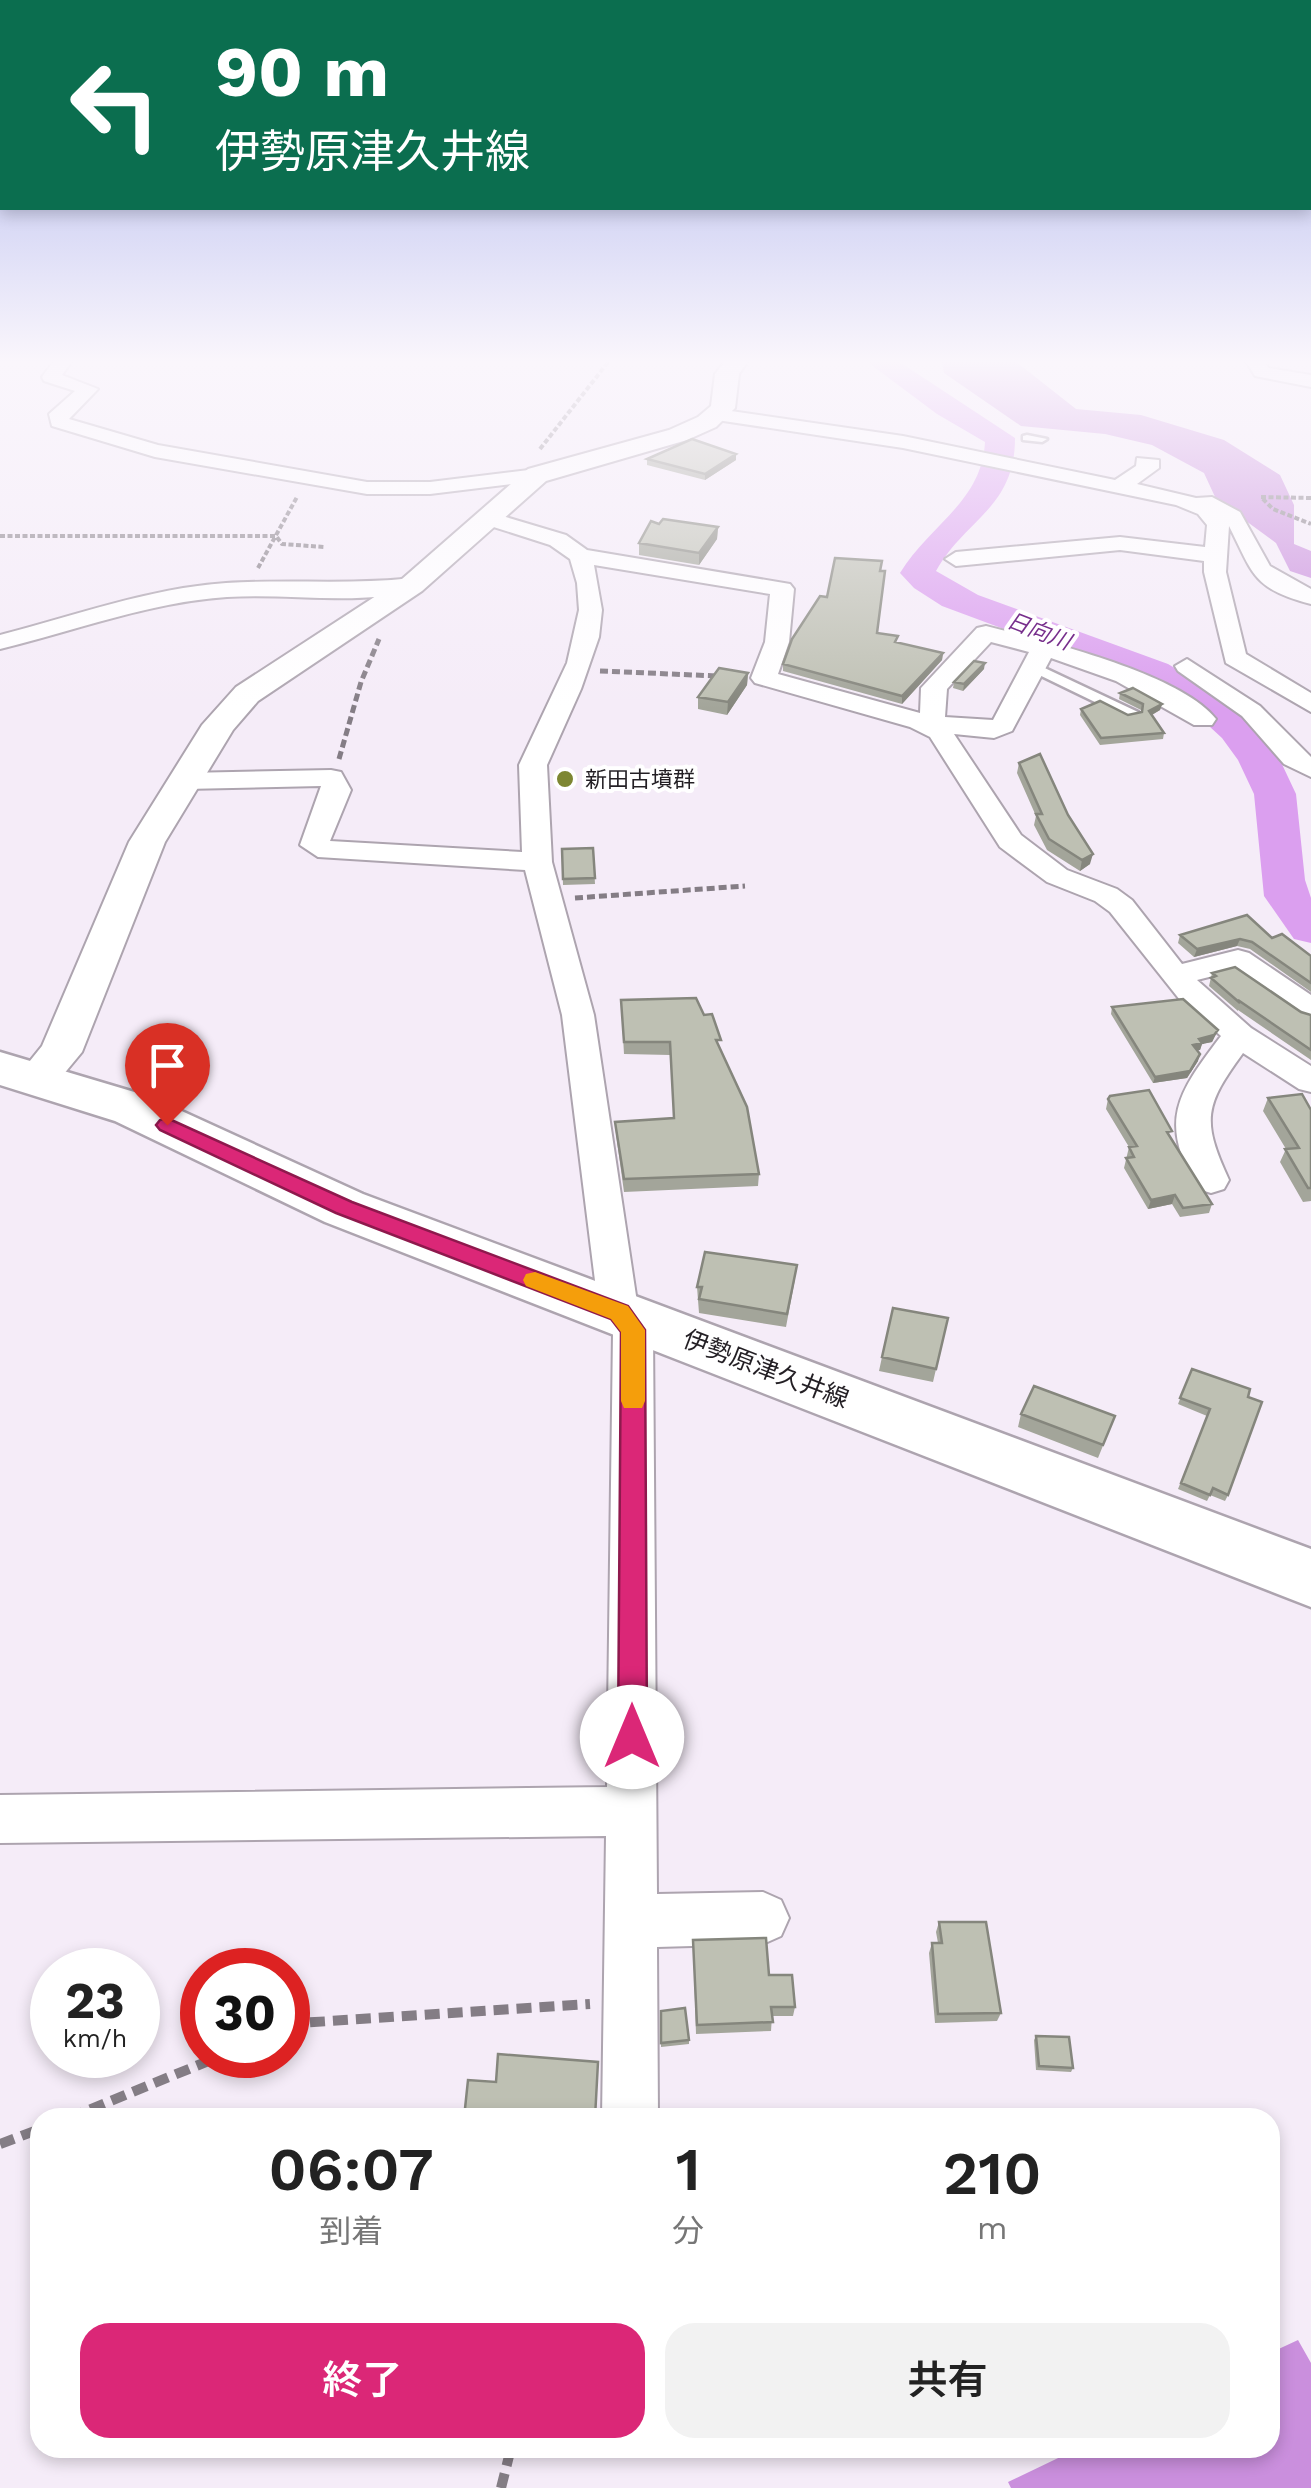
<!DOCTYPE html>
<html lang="ja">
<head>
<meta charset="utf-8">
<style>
  :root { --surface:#fff; --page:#f2f2f2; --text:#222; --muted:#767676; --accent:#db2777 }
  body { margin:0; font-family:"Work Sans","Noto Sans JP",sans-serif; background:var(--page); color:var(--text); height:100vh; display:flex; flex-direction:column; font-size:38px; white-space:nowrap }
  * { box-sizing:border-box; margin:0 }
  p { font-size:32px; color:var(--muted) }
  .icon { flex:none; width:55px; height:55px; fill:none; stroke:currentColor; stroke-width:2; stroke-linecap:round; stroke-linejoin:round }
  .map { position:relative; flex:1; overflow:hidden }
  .sheet { position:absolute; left:30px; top:2108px; width:1250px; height:350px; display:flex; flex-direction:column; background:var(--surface); border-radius:30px; box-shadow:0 5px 15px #0003 }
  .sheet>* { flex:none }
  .banner { position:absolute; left:0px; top:0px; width:1312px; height:210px; box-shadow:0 5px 15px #0003; background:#0b6e4f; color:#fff; overflow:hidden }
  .speed { position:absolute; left:30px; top:1948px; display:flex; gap:20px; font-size:50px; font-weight:700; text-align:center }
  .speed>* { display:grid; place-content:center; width:130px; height:130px; border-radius:50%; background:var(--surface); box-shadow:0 5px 15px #0003; line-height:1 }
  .speed small { font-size:25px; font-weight:400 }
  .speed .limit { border:15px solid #d22; background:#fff; color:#111 }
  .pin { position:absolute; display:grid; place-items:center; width:85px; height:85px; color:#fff; margin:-102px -42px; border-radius:50% 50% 50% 0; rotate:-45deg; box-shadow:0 0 10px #0007 }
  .pin .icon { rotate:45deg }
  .me { position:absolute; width:110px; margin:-55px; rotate:0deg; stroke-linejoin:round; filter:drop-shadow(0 0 8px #0008) }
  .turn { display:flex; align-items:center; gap:35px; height:210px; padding:0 50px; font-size:45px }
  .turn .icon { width:130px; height:130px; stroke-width:2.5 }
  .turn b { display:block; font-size:70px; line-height:85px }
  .eta { display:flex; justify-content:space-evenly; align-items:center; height:170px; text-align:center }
  .eta b { font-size:60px; font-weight:600; line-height:70px }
  .button { display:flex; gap:20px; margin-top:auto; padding:20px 50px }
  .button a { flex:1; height:115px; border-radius:30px; background:var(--accent); color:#fff; font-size:40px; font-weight:600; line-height:115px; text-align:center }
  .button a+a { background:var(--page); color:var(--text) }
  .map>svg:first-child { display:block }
  .forest { fill:#ca8fdd }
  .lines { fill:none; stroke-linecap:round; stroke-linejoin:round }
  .river { fill:#db9fef; fill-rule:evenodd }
  .service-casing { stroke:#ada4af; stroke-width:5 }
  .minor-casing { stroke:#ada4af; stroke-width:4 }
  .tertiary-casing { stroke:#ada4af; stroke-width:4 }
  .primary-casing { stroke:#ada4af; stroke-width:5 }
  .path-far2 { stroke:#847d85; stroke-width:4; stroke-dasharray:5 2.5; stroke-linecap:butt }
  .path-far1 { stroke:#847d85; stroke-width:5; stroke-dasharray:8 4; stroke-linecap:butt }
  .path { stroke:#847d85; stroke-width:10; stroke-dasharray:15 8; stroke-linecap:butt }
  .service { fill:#fff; fill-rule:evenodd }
  .minor { fill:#fff; fill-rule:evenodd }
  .tertiary { fill:#fff; fill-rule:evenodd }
  .primary { fill:#fff; fill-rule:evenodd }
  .wall { fill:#a3a59a }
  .shaded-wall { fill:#85867d }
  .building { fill:#bec0b3; stroke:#85867d; stroke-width:2.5 }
  .route { fill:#db2777; stroke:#8e194d; stroke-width:2.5 }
  .slow { fill:#f59e0b }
  .poi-dot { fill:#7d8632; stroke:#fff; stroke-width:4 }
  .labels { text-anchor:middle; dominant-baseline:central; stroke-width:8; stroke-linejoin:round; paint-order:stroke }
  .far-water-label { font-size:22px; font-style:italic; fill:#772f8c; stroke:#fff }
  .far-poi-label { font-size:22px; fill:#231f24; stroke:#fff; text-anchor:start }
  .street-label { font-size:25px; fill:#231f24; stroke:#fff }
</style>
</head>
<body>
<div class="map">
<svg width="1311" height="2488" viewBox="0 0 1311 2488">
  <rect width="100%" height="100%" fill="#f5ecf8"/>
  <path class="forest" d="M 942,361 L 1015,361 L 1076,409 L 1141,415 L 1224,440 L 1280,475 L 1294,505 L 1294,544 L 1311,551 L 1311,578 L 1290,571 L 1276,543 L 1216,499 L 1204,473 L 1152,445 L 1105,434 L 1021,426 L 944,373 Z
    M 1298,2340 L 1311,2363 L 1311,2488 L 1011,2488 L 1008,2482 L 1079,2448 L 1270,2448 L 1270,2353 Z"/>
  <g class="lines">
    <path class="river" d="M 866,361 L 898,361 L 1015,438 C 1015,508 966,518 936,571 L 978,595 L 1168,664 L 1225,698 L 1250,720 L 1280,760 L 1296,794 L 1305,880 L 1311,898 L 1311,943 L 1294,939 L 1264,896 L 1254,794 L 1238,760 L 1222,738 L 1197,715 L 1141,680 L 942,606 L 914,588 L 900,573 C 929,525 982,502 985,442 L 937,414 Z"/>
    <defs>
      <path id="service" d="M 1027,435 L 1047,439 L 1042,442 L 1023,440 L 1023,436 Z
        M 1034,663 L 1138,712 L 1140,715 L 1128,718 L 1029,670 L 1029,664 Z"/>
      <path id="minor" d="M 54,361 L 72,361 L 62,375 L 98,389 L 69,419 L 158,445 L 367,482 L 430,482 L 537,469 L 547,475 L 537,481 L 430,494 L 367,494 L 155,457 L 52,426 L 49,414 L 75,391 L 44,381 L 42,377 Z
        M 1246,361 L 1264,361 L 1268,368 L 1311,375 L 1311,387 L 1255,376 Z
        M 717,409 L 903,436 L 1115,480 L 1136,466 L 1137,458 L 1159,460 L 1159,468 L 1137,484 L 1196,498 L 1212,497 L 1240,512 L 1270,566 L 1311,589 L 1311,604 C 1252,589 1253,573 1229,526 L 1226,572 L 1246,654 L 1311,693 L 1311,712 L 1226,663 L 1204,572 L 1204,561 L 1120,550 L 956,566 L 945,559 L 956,552 L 1120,537 L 1205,547 L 1207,525 L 1198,514 L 1176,505 L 903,448 L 710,419 L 707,415 Z
        M 489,512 L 566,535 L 587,550 L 790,584 L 794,589 L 789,642 L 778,674 L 920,713 L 921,688 L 977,628 L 986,626 C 1042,640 1180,673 1216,719 L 1212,725 L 1194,725 L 1116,681 L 1051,658 L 1012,731 L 994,738 L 954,734 L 1021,835 L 1067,870 L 1117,889 L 1132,900 L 1182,964 L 1238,950 L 1249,953 L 1311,995 L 1311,1020 L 1300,1017 L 1233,971 L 1197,980 L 1251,1028 L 1311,1066 L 1311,1092 L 1299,1089 L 1243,1053 C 1205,1105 1201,1120 1229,1180 L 1224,1189 L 1211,1193 L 1198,1189 C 1158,1121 1177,1094 1221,1036 L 1180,1000 L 1110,912 L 1095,901 L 1047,882 L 1000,847 L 930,737 L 910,727 L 755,683 L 751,678 L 765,642 L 770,594 L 594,565 L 602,610 L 599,637 L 581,689 L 547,765 L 552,862 L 594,1015 L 638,1309 L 653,1330 L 657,1894 L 763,1892 L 781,1900 L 789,1918 L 781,1936 L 763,1944 L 657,1947 L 658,2118 L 602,2118 L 606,1836 L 0,1843 L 0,1795 L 607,1787 L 613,1333 L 599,1313 L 562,1015 L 525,870 L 318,857 L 300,845 L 321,786 L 185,789 L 171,781 L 185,773 L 331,770 L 341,772 L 351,790 L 330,841 L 522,852 L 519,765 L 567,663 L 579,610 L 577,583 L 570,559 L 550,545 L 481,523 L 478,518 L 481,513 ZM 991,642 L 1029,652 L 993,720 L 945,717 L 947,689 Z
        M 412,578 L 424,585 L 420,590 C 357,606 291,593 227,597 C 150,602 74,631 0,649 L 0,635 C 74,616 150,588 226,583 C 289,579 350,585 412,578 Z
        M 1187,659 L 1260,706 L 1311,757 L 1311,777 L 1284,764 L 1242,716 L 1178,671 L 1175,666 Z"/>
      <path id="tertiary" d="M 725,361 L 748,361 L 739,374 L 735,408 L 716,427 L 687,440 L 546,481 L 422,591 L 258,701 L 233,730 L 165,842 L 82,1052 L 53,1087 L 38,1091 L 23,1087 L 17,1077 L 42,1046 L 129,842 L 202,725 L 236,687 L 402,579 L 528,469 L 669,430 L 698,417 L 711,406 L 715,374 Z"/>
      <path id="primary" d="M 0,1052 L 151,1097 L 363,1194 L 1311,1549 L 1311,1607 L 325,1222 L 115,1121 L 0,1085 Z"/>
    </defs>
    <use href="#service" class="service-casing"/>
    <use href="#minor" class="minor-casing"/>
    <use href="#tertiary" class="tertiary-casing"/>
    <use href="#primary" class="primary-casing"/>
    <path class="path-far2" d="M 540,449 L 609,361
      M 1311,498 L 1261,497 L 1273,509 L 1311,524
      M 0,536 L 276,536 L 282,544 L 324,547
      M 258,568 L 297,497"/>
    <path class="path-far1" d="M 600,671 L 718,676
      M 339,759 L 361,682 L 379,639
      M 575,898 L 745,886"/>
    <path class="path" d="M 288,2028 L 300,2023 L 590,2004
      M 69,2118 L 223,2055
      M 0,2144 L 40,2129
      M 501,2488 L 511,2448"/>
    <use href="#service" class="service"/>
    <use href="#minor" class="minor"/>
    <use href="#tertiary" class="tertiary"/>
    <use href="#primary" class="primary"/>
  </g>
  <path class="wall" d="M 736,454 L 736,460 L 705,480 L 647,465 L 647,459 Z
    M 659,524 L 718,527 L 717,539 L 699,565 L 639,555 L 639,543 Z
    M 881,571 L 877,633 L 897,643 L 943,653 L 942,660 L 902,704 L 783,671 L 783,664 Z
    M 984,669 L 963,691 L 953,688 L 954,682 Z
    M 748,673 L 747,685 L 727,715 L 698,709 L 698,697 Z
    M 1120,693 L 1162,704 L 1160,710 L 1152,715 L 1164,733 L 1163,739 L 1100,745 L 1080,715 L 1081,709 L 1128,715 L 1141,713 L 1141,710 L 1119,699 Z
    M 1019,763 L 1090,864 L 1080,871 L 1047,850 L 1034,825 L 1036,816 L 1017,773 Z
    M 593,848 L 595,884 L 563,885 L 562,849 Z
    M 1180,935 L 1272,938 L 1311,956 L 1311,992 L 1250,949 L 1237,946 L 1194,957 L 1178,943 Z
    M 1212,973 L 1301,1012 L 1311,1015 L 1311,1060 L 1238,1010 L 1238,1011 L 1209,986 Z
    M 621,1000 L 720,1050 L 759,1174 L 758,1186 L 624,1192 L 616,1134 L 615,1122 L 674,1118 L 670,1055 L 624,1054 Z
    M 1112,1007 L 1218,1030 L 1212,1042 L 1202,1044 L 1200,1050 L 1197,1050 L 1198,1061 L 1187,1078 L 1153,1083 L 1111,1014 Z
    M 1268,1098 L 1311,1110 L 1311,1201 L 1303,1202 L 1280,1162 L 1286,1149 L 1263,1111 Z
    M 1108,1099 L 1170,1136 L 1212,1204 L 1209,1213 L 1180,1217 L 1172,1204 L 1148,1209 L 1124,1168 L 1129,1147 L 1106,1109 Z
    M 795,1279 L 786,1327 L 699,1313 L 697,1287 Z
    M 948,1318 L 933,1382 L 879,1371 L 882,1357 Z
    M 1192,1369 L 1248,1397 L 1228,1495 L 1225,1501 L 1210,1495 L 1207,1501 L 1178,1489 L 1207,1416 L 1178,1404 Z
    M 1021,1414 L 1115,1416 L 1098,1458 L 1018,1427 Z
    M 939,1922 L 1001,2013 L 997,2021 L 935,2023 L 929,1953 L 932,1943 L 938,1943 L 936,1932 Z
    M 693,1940 L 769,1975 L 795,2007 L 793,2016 L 772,2016 L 771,2031 L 696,2034 Z
    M 661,2011 L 689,2040 L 689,2044 L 661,2047 Z
    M 1036,2036 L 1073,2068 L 1071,2072 L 1036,2070 L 1034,2040 Z"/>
  <path class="shaded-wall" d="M 736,454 L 736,460 L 705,480 L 705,474 Z
    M 718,527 L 717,539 L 699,565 L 699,553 Z
    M 943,653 L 942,660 L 902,704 L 902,696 Z
    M 985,663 L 984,669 L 963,691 L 964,684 Z
    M 748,673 L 747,685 L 727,715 L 728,702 Z
    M 1162,704 L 1160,710 L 1148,717 L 1149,711 Z
    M 1093,854 L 1090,864 L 1080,871 L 1082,860 Z
    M 1240,939 L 1237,946 L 1194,957 L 1197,949 Z
    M 1218,1030 L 1212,1042 L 1202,1044 L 1200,1050 L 1191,1051 L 1193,1045 L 1199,1039 Z
    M 1200,1054 L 1198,1061 L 1187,1078 L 1153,1083 L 1155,1077 Z
    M 1175,1195 L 1172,1204 L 1148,1209 L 1151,1200 Z"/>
  <path class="building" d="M 692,439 L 736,454 L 705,474 L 647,459 Z
    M 663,519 L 718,527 L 699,553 L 639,543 L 651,521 L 659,524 Z
    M 835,558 L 882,561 L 880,571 L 885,571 L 877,633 L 898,636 L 895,642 L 943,653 L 902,696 L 783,664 L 792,639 L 820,596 L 827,597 Z
    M 974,661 L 985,663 L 964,684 L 954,682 Z
    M 719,668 L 748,673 L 728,702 L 698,697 Z
    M 1133,688 L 1162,704 L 1149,711 L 1164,733 L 1101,738 L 1081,709 L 1100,701 L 1128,715 L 1142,712 L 1143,704 L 1120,693 Z
    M 1040,754 L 1068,815 L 1093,854 L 1082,860 L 1049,839 L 1036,814 L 1042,814 L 1019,763 Z
    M 593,848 L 595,878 L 563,879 L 562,849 Z
    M 1247,915 L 1272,938 L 1282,934 L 1311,956 L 1311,983 L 1252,942 L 1240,939 L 1197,949 L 1180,935 Z
    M 1235,967 L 1301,1012 L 1311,1015 L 1311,1050 L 1238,1000 L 1240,1003 L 1211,978 L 1216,976 L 1212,973 Z
    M 696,998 L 704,1015 L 712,1014 L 721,1040 L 716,1040 L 747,1107 L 759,1174 L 624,1179 L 615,1122 L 674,1118 L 670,1042 L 624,1042 L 621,1000 Z
    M 1183,999 L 1218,1030 L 1214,1035 L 1199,1039 L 1202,1043 L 1193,1045 L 1200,1054 L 1190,1071 L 1155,1077 L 1112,1007 Z
    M 1149,1090 L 1172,1131 L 1167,1132 L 1212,1204 L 1183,1208 L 1175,1195 L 1151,1200 L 1126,1158 L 1134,1157 L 1129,1147 L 1137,1146 L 1108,1099 L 1110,1096 Z
    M 1302,1094 L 1311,1110 L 1311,1188 L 1308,1188 L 1285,1149 L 1299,1148 L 1268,1098 Z
    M 705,1252 L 797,1265 L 787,1314 L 699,1299 L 702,1287 L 697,1287 Z
    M 893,1308 L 948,1318 L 936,1369 L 882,1357 Z
    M 1192,1369 L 1250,1389 L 1248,1397 L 1262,1402 L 1228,1495 L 1213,1488 L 1210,1495 L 1181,1483 L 1210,1409 L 1180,1398 Z
    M 1034,1386 L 1115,1416 L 1103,1445 L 1021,1414 Z
    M 939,1922 L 986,1922 L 1001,2013 L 938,2014 L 932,1943 L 942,1943 Z
    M 766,1938 L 769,1975 L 792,1975 L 795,2007 L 771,2007 L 773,2022 L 697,2025 L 693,1940 Z
    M 685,2008 L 689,2040 L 661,2043 L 661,2011 Z
    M 1036,2036 L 1069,2037 L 1073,2068 L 1039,2066 Z
    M 498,2054 L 598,2062 L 595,2118 L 464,2118 L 468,2080 L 496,2082 Z"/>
  <linearGradient id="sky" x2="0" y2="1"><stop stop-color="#a3aceb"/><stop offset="0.51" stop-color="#faf6fc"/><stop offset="1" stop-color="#faf6fc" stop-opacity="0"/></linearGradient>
  <rect width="1311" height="709" fill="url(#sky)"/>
  <path class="route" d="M 167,1118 L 352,1202 L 628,1306 L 645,1330 L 647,1737 L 643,1747 L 632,1751 L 622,1747 L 618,1737 L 621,1332 L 611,1319 L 336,1213 L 160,1130 L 156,1125 L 160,1120 Z"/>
  <path class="slow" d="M 535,1272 L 628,1306 L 645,1330 L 645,1401 L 642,1408 L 624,1408 L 621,1401 L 621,1332 L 611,1319 L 526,1286 L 523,1280 L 526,1274 Z"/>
  <circle class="poi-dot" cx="565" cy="779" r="10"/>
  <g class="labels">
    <g class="far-water-label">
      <text transform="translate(1039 631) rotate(21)">日向川</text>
    </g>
    <g class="far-poi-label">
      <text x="585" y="779">新田古墳群</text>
    </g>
    <g class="street-label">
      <text transform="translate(766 1369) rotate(21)">伊勢原津久井線</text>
    </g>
  </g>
</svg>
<div class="speed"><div>23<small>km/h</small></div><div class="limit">30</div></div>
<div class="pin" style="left:167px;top:1125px;background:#d93025"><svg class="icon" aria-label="arrive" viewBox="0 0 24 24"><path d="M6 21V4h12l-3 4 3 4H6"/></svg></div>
<svg class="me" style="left:632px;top:1737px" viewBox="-20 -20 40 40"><circle r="19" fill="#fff"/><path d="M0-13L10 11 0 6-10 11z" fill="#db2777"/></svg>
<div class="banner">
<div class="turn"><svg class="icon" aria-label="left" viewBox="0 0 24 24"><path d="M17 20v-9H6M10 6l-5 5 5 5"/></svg><div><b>90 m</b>伊勢原津久井線</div></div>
</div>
<section class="sheet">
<div class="eta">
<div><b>06:07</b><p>到着</p></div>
<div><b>1</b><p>分</p></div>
<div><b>210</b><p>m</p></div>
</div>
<div class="button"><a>終了</a><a>共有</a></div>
</section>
</div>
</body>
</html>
